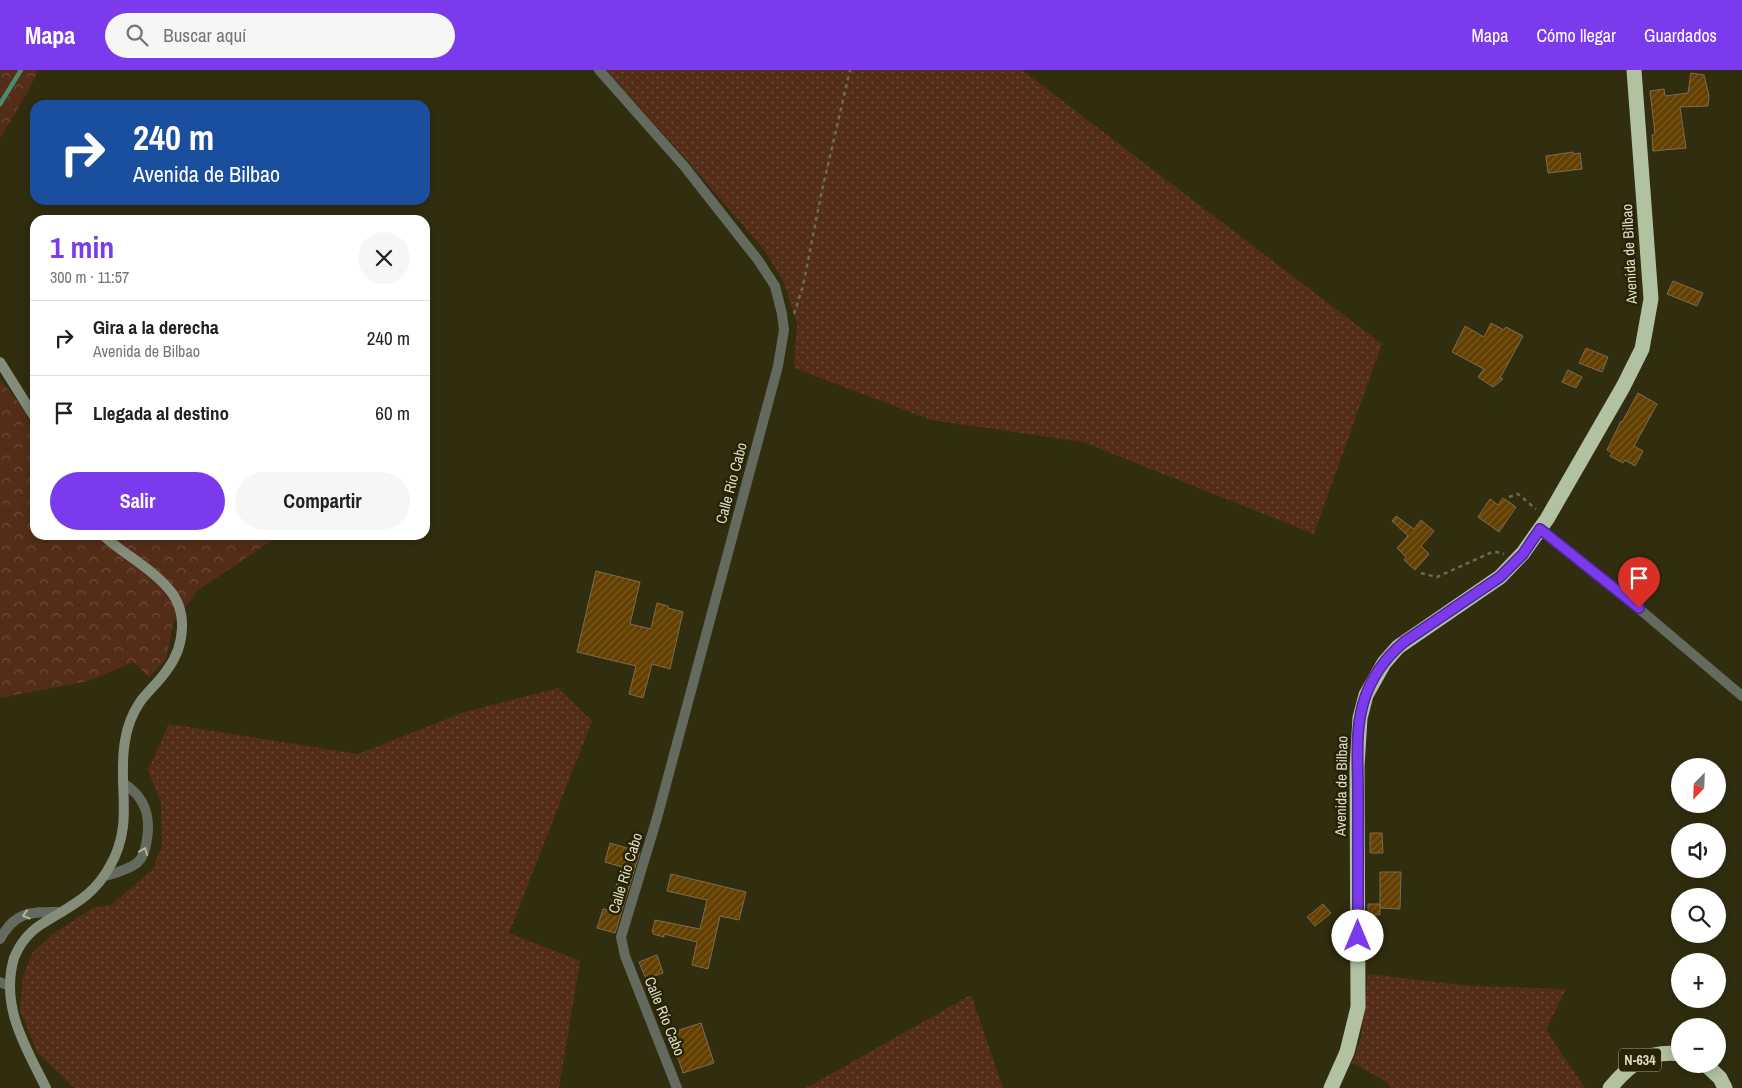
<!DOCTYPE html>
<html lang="es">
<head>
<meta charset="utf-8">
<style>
  :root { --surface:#fff; --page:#f6f6f6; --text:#202124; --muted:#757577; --line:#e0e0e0; --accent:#7c3aed }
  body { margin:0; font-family:"Archivo Narrow",sans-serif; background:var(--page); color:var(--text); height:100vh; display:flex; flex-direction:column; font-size:19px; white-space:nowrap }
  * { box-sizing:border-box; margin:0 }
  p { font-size:16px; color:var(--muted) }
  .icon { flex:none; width:28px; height:28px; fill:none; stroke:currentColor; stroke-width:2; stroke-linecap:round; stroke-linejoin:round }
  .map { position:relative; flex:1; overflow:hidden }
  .side { position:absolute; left:30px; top:145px; width:400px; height:325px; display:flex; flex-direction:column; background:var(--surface); border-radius:15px; box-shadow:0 2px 12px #0003 }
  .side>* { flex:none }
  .top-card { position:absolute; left:30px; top:30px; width:400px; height:105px; border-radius:15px; box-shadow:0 2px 12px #0003; background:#1a4fa0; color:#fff; overflow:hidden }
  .needle { width:32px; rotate:203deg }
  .controls { position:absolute; left:1671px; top:688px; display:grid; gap:10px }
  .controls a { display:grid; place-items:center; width:55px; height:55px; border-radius:50%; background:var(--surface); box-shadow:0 2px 12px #0003; font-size:25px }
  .pin { position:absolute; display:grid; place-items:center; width:42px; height:42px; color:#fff; margin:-51px -21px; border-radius:50% 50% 50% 0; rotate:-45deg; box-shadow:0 0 5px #0007 }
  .pin .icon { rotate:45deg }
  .me { position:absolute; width:55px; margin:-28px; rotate:0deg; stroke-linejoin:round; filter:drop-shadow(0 0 4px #0008) }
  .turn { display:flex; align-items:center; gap:18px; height:105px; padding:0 20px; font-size:22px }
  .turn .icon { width:65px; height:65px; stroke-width:2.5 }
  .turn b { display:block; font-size:35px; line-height:42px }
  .round { display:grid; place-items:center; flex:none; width:52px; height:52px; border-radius:26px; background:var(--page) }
  .head { display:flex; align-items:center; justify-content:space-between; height:85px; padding:0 20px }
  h1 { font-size:30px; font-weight:800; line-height:38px; color:var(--accent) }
  .cta { display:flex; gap:10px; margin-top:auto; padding:10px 20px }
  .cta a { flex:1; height:58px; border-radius:30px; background:var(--accent); color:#fff; font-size:20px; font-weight:800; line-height:58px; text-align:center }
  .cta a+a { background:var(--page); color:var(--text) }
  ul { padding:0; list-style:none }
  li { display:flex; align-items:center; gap:15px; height:75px; padding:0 20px; border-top:1px solid var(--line) }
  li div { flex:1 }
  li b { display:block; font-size:19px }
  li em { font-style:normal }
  header { display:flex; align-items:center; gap:30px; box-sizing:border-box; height:70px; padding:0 25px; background:var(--accent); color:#fff }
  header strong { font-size:24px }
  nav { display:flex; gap:28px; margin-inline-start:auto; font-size:18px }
  .search { width:350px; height:45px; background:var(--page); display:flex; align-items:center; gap:12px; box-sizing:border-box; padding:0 18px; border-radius:28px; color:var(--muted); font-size:19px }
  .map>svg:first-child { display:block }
  .grass { fill:url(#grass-dots) }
  .forest { fill:url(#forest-crowns) }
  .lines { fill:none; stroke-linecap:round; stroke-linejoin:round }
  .stream { stroke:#4d8c69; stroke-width:4.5 }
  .building { fill:url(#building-hatch); stroke:#7f6b50 }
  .path { stroke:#6e6a51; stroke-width:2.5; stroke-dasharray:4 4; stroke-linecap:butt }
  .street { stroke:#646a5e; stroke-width:10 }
  .secondary { stroke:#838d79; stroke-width:10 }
  .highway { stroke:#b1c1a2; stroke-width:15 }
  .oneway { stroke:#b3b3a4 }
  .route-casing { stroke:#51269a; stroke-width:12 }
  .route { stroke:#7c3aed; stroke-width:9 }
  .labels { text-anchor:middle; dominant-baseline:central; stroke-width:5; stroke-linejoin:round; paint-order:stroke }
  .shield { fill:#272305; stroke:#a6a48f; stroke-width:1 }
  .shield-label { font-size:14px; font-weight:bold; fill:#dddbca }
  .street-label { font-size:15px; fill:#dddbca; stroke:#272305 }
</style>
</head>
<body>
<header>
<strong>Mapa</strong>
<div class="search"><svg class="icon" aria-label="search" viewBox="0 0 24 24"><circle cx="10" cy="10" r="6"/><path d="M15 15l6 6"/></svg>Buscar aquí</div>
<nav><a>Mapa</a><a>Cómo llegar</a><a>Guardados</a></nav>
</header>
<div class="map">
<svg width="1742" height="1018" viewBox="0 0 1742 1018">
  <defs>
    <pattern id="grass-dots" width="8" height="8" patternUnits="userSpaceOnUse" patternTransform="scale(1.25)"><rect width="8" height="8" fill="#542d19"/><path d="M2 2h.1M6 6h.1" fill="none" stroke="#6c4b39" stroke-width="1.8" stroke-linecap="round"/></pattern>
    <pattern id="forest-crowns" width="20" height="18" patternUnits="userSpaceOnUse" patternTransform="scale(1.25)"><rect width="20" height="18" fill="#542d19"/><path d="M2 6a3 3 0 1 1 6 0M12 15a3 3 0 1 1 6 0" fill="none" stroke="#6c4b39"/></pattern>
    <pattern id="building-hatch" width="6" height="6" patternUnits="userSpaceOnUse" patternTransform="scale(1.25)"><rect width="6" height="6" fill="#633f00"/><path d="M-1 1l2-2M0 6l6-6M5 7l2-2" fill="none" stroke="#795a24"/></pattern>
  </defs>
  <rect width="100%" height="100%" fill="#312d0f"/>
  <path class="grass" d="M 606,0 L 1022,0 L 1382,274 L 1314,464 L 1083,372 L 931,350 L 794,298 L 797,254 L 784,213 L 765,181 L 671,72 Z
    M 558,618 L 592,651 L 509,863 L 580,891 L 559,1018 L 74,1018 L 37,982 L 20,940 L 23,907 L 32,883 L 54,863 L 93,838 L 111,835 L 152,800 L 162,776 L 161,733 L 148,700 L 169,654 L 358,684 L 462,643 Z
    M 1368,904 L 1472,916 L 1566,919 L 1546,960 L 1585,1018 L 1390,1018 L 1387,1012 L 1352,993 L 1361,967 Z
    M 971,925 L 1003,1018 L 806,1018 Z"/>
  <path class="forest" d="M 0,0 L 38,0 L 30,18 L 0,68 Z
    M 0,310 L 21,335 L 35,363 L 35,465 L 280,465 L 197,521 L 173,554 L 166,590 L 149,607 L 133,592 L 89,611 L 0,628 Z"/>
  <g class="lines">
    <path class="stream" d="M 0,34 L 21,0"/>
  </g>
  <path class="building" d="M 1691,3 L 1704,5 L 1709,26 L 1708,36 L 1680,37 L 1686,78 L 1653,81 L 1652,65 L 1655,64 L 1650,21 L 1664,19 L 1665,26 L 1688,23 Z
    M 1573,82 L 1573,84 L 1580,83 L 1582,99 L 1548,103 L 1546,86 Z
    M 1673,211 L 1703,223 L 1697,236 L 1667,224 Z
    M 1491,253 L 1504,260 L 1506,257 L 1523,266 L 1500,308 L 1503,309 L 1493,317 L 1478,307 L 1484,299 L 1452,282 L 1465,256 L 1484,267 Z
    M 1586,278 L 1608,287 L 1602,302 L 1579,293 Z
    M 1568,300 L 1582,307 L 1576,318 L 1562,312 Z
    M 1638,323 L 1657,334 L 1634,376 L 1643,381 L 1635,396 L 1625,390 L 1623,393 L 1610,386 L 1612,383 L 1607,380 L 1621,351 L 1622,352 Z
    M 1503,428 L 1516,437 L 1499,462 L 1478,447 L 1490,429 L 1498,435 Z
    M 1396,446 L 1414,459 L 1421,450 L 1434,461 L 1421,476 L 1429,484 L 1415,500 L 1404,490 L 1406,487 L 1397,478 L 1408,466 L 1392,451 Z
    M 596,501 L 640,512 L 630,554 L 651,559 L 657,533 L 668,536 L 668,538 L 683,542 L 670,599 L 652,594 L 643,628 L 629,624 L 636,596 L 577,582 Z
    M 1370,763 L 1382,763 L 1383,783 L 1370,783 Z
    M 610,773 L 640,782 L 615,863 L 597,858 L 603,839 L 609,840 L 622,797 L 605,792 Z
    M 1380,802 L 1401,802 L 1400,839 L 1380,838 Z
    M 671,804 L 746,822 L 739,850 L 720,846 L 708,899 L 692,895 L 697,872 L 664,864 L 664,867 L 653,864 L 654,862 L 652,862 L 655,850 L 700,859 L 707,830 L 667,821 Z
    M 1323,834 L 1331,843 L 1315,856 L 1307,847 Z
    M 1368,834 L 1380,834 L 1380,845 L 1368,845 Z
    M 657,885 L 663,903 L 646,909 L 639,892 Z
    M 701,953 L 714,993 L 683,1003 L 670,963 Z"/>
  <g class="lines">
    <path class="path" d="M 794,244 L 803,216 L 821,125 L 850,0
      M 1509,427 L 1518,424 L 1536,439
      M 1421,503 L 1437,507 L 1490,483 L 1497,482 L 1504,484"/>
    <path class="street" d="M 599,0 L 684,96 L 758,190 L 775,216 L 782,244 L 784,260 L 778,296 L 657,748 L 621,867 L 625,886 L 677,1018
      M 1540,459 L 1624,526 L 1742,626
      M 105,806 C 115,803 128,800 137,793 C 144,787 146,778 147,769 C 151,744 144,726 123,713
      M 0,869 C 16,840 32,842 62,842
      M 0,912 L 7,915"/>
    <path class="secondary" d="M 0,292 L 35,348
      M 46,1018 C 25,976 0,936 14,888 C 20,873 31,860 45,852 C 72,835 94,826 110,796 C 135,753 117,715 125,671 C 127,657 132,644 140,632 C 148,621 159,612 167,600 C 185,576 189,540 167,517 C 149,496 123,484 103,465"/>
    <path class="highway" d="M 1705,994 L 1720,1008 L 1725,1018
      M 1331,1018 L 1347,982 L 1358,937 L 1357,697 L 1360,648 L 1366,625 L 1384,593 L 1398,577 L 1500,507 L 1523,483 L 1547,449 L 1623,317 L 1642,279 L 1651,229 L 1634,0
      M 1610,1018 C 1630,994 1647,980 1680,984"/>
  </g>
  <defs><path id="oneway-chevron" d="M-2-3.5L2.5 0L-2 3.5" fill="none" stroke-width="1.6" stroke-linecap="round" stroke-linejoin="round" transform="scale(1.25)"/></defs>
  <g class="oneway">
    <use href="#oneway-chevron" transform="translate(144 781) rotate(-68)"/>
    <use href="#oneway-chevron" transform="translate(26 845) rotate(163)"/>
  </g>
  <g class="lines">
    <defs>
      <path id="route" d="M 1358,866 C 1358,817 1358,769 1358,721 C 1358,693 1355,662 1363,634 C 1370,609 1385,588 1404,572 L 1500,507 L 1523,484 L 1540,459 L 1639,538"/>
    </defs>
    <use href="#route" class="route-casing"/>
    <use href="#route" class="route"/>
  </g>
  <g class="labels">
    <rect class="shield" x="1619" y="978.5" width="42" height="23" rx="4"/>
    <g class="shield-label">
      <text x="1640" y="990">N-634</text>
    </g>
    <g class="street-label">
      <text transform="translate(1629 184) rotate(-93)">Avenida de Bilbao</text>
      <text transform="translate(731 413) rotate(-75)">Calle Rio Cabo</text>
      <text transform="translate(1341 716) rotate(-89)">Avenida de Bilbao</text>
      <text transform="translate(625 803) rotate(-73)">Calle Rio Cabo</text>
      <text transform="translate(665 946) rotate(68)">Calle Río Cabo</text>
    </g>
  </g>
</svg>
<div class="controls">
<a><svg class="needle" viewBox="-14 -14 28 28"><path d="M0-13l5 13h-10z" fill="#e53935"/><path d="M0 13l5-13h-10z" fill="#757577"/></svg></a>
<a><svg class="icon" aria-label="sound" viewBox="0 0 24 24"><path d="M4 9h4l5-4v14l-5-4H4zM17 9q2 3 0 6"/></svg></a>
<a><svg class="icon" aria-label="search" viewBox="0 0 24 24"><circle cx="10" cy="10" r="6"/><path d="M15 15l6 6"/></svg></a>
<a>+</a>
<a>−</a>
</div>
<div class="pin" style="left:1639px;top:538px;background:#d93025"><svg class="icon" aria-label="arrive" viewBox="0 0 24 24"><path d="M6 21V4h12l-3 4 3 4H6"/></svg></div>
<svg class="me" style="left:1358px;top:866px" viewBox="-20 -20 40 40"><circle r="19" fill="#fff"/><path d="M0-13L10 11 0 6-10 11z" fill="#7c3aed"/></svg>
<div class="top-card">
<div class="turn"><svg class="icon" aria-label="right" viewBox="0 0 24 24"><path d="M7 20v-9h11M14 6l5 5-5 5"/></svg><div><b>240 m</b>Avenida de Bilbao</div></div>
</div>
<section class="side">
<div class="head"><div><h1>1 min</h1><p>300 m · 11:57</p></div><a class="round"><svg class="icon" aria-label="close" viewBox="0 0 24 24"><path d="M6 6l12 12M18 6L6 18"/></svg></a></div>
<ul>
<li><svg class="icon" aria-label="right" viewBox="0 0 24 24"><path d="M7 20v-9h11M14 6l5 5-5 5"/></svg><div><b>Gira a la derecha</b><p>Avenida de Bilbao</p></div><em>240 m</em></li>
<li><svg class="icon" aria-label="arrive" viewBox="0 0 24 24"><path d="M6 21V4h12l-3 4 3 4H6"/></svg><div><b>Llegada al destino</b></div><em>60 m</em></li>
</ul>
<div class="cta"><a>Salir</a><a>Compartir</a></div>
</section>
</div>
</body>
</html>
